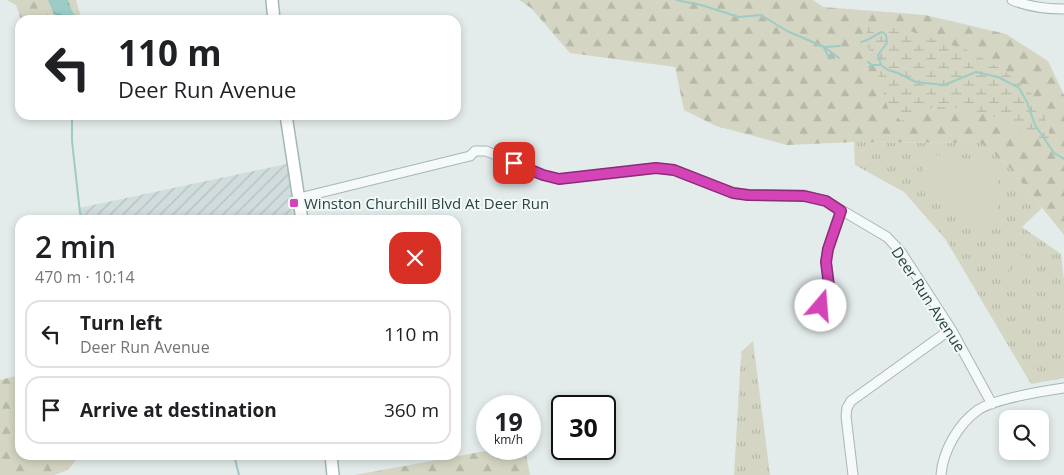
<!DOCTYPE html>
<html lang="en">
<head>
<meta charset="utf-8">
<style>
  :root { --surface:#fff; --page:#f6f6f6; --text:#202124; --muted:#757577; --line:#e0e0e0 }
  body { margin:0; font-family:"Open Sans",sans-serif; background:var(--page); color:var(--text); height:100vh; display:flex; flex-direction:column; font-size:19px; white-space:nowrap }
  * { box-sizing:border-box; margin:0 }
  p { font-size:16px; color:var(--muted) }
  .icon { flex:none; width:28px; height:28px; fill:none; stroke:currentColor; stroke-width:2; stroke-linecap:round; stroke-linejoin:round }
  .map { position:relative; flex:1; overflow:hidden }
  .side { position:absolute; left:15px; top:215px; width:446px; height:245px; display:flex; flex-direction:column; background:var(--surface); border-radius:15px; box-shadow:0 2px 8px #0003 }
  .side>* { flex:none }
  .hud { position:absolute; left:15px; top:15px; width:446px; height:105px; border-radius:15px; box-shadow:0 2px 8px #0003; background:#fff; color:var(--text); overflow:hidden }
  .fabs { position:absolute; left:999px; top:410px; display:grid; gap:10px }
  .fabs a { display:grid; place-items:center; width:50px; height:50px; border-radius:10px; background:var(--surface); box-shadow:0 2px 8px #0003; font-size:25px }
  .speed { position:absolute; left:476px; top:395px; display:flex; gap:10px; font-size:25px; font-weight:700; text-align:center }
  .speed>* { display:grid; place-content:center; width:65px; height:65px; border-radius:50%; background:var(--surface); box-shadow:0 2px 8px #0003; line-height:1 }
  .speed small { font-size:12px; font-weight:400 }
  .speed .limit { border:2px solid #111; border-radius:8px; background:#fff; color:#111 }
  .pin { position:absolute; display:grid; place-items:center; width:42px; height:42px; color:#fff; margin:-21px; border-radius:10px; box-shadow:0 2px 8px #0006 }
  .me { position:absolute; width:55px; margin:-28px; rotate:18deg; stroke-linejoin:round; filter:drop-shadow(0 0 4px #0008) }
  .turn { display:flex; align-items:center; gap:18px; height:105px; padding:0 20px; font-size:22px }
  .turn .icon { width:65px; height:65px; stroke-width:2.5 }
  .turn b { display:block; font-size:35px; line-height:42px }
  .round { display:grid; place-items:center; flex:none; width:52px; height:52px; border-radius:15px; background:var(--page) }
  .head { display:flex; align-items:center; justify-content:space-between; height:85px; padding:0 20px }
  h1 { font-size:30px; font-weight:600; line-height:38px }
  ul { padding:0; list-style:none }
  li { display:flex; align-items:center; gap:15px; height:68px; margin:0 10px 8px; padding:0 10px; border:2px solid var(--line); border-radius:15px }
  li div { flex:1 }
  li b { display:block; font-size:19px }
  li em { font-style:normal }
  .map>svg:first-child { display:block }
  .industrial { fill:url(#industrial-furrows) }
  .grass { fill:url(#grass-tufts) }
  .forest { fill:url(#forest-firs) }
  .wetland { fill:url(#wetland-marsh) }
  .pitch { fill:#d4d6c3 }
  .water { fill:url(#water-ripples) }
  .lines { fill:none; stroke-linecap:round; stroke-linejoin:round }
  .stream { stroke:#9dccc6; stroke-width:2 }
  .minor-casing { stroke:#a8b6b6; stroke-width:11 }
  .major-casing { stroke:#a1b8b7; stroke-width:14 }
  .minor { stroke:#f6f9f9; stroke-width:9 }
  .major { stroke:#fff; stroke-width:11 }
  .route-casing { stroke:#8a2c76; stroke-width:12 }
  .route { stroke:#d444b6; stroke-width:9 }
  .poi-dot { fill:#d444b6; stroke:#f3f8f8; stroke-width:2 }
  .labels { text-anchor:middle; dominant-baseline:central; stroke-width:4; stroke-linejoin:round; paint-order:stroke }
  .poi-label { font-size:15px; fill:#2a4444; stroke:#f3f8f8; text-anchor:start }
  .street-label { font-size:15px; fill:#2a4444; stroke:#f3f8f8 }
</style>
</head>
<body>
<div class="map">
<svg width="1064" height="475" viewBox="0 0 1064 475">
  <defs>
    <pattern id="industrial-furrows" width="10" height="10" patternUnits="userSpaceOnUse" patternTransform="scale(1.25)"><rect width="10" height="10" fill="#d1dddd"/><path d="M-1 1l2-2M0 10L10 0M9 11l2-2" fill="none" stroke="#b4bfbf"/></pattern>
    <pattern id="grass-tufts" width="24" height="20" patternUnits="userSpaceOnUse" patternTransform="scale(1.25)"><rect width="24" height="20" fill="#d4d6c3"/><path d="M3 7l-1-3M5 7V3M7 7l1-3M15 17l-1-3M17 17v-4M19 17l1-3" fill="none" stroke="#b6b9a9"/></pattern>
    <pattern id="forest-firs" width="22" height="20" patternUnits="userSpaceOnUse" patternTransform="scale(1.25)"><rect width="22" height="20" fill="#d4d6c3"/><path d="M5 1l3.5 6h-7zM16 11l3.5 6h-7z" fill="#b6b9a9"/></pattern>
    <pattern id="wetland-marsh" width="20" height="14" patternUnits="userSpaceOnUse" patternTransform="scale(1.25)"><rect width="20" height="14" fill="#d4d6c3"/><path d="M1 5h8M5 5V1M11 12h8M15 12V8" fill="none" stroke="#b6b9a9"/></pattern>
    <pattern id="water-ripples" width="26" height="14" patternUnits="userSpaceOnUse" patternTransform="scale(1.25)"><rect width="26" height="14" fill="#9dccc6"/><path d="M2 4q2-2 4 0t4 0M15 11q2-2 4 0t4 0" fill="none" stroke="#80a7a2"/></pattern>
  </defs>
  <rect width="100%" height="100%" fill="#e3ebeb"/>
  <path class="industrial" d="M 287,164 L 295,220 L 83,220 L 79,208 Z"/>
  <path class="grass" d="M 854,142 L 981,143 L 1011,169 L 1042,208 L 1022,227 L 1061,254 L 1064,280 L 1064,378 L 1031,384 L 946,240 L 904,192 L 855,165 Z
    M 753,341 L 770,475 L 734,475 L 741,356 L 742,359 L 741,352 Z"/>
  <path class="forest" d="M 7,0 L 76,0 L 82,20 L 21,20 L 16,5 Z
    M 519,0 L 813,0 L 823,7 L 925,15 L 1006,34 L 1048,61 L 1064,95 L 1064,235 L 1011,169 L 981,143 L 854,142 L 787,145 L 716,126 L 684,110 L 675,67 L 570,53 L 531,8 Z
    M 20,375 L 20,455 L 80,455 L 68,470 L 54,475 L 0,475 L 0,380 Z
    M 496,449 L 525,449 L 530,475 L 355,475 Z"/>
  <path class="wetland" d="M 866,25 L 904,29 L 970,51 L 1006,72 L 1030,92 L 1042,107 L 1049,130 L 1049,140 L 1024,137 L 1000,119 L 970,109 L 934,107 L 901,121 L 888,109 L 876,67 L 868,47 Z"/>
  <path class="pitch" d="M 921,153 L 996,163 L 999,228 L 969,224 L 946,208 L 924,177 Z
    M 1011,247 L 1020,253 L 1007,272 L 998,266 Z
    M 1022,255 L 1030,261 L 1017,279 L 1009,273 Z"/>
  <path class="water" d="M 48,0 L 68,0 L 72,11 L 79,20 L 56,20 Z"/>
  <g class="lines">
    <path class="stream" d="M 676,0 L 701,5 L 739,17 L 761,15 L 787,31 L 824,47 L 840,46
      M 861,42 C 869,41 874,35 882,32 L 886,35 L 887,43 L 878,55 L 881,65 L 888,70 L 898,73 L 916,82 L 944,85 L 976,72 L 998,77 L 1019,88 L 1027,102 L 1035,125 L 1054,153 L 1064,159
      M 824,47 L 839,58
      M 824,48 L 830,59
      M 868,62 L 872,65
      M 869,67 L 872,65 L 881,65
      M 72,115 L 72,141 L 80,213 L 83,220
      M 234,455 L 239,475"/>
    <defs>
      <path id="minor" d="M 1012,0 C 1029,7 1046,9 1064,9
        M 299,198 L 470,156 L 475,151 L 486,151 L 543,175 L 559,179 L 655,168 L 674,170 L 733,193 L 747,195 L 804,195 L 826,201 L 887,237 L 901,252 L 951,329 L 992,404
        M 830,294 L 826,262 L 828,249 L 841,211
        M 830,294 C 836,301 844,309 831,314 L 823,311 C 819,303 824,299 830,294 Z
        M 853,475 L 846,416 L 847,408 L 851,401 L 951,329
        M 941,475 C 943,451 958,424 978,410 C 994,399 1044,391 1064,388"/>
      <path id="major" d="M 272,0 L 274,20
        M 286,115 L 302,220
        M 331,455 L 333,475"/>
    </defs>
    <use href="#minor" class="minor-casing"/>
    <use href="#major" class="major-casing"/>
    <use href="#minor" class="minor"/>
    <use href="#major" class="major"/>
  </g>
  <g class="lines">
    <defs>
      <path id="route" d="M 514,163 L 543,175 L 559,179 L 656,168 L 674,170 L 733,193 L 748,195 L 804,196 L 826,201 L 841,211 L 828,249 L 826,262 L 830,294 L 823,301 L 821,306"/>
    </defs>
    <use href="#route" class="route-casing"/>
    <use href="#route" class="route"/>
  </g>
  <rect class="poi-dot" x="289" y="198" width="10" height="10" rx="2.5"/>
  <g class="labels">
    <g class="poi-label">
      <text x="304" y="203">Winston Churchill Blvd At Deer Run</text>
    </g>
    <g class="street-label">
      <text transform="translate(929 299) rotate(57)">Deer Run Avenue</text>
    </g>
  </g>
</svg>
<div class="fabs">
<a><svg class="icon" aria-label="search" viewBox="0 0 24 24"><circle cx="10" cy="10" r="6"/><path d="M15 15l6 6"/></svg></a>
</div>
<div class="speed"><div>19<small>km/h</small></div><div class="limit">30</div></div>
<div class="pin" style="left:514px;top:163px;background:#d93025"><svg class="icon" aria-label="arrive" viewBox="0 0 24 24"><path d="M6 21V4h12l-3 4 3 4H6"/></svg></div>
<svg class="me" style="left:821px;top:306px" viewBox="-20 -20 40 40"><circle r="19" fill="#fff"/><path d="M0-13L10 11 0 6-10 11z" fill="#d444b6"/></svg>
<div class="hud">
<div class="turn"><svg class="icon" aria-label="left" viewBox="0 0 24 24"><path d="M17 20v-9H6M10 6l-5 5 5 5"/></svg><div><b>110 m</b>Deer Run Avenue</div></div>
</div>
<section class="side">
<div class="head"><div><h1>2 min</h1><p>470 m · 10:14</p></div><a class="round" style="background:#d93025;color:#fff"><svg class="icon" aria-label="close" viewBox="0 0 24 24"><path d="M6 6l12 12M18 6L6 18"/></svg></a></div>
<ul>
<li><svg class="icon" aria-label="left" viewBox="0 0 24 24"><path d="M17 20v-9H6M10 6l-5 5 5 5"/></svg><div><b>Turn left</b><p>Deer Run Avenue</p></div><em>110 m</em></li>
<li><svg class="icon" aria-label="arrive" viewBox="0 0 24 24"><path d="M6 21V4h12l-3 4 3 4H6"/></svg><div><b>Arrive at destination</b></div><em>360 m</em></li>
</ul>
</section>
</div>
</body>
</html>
